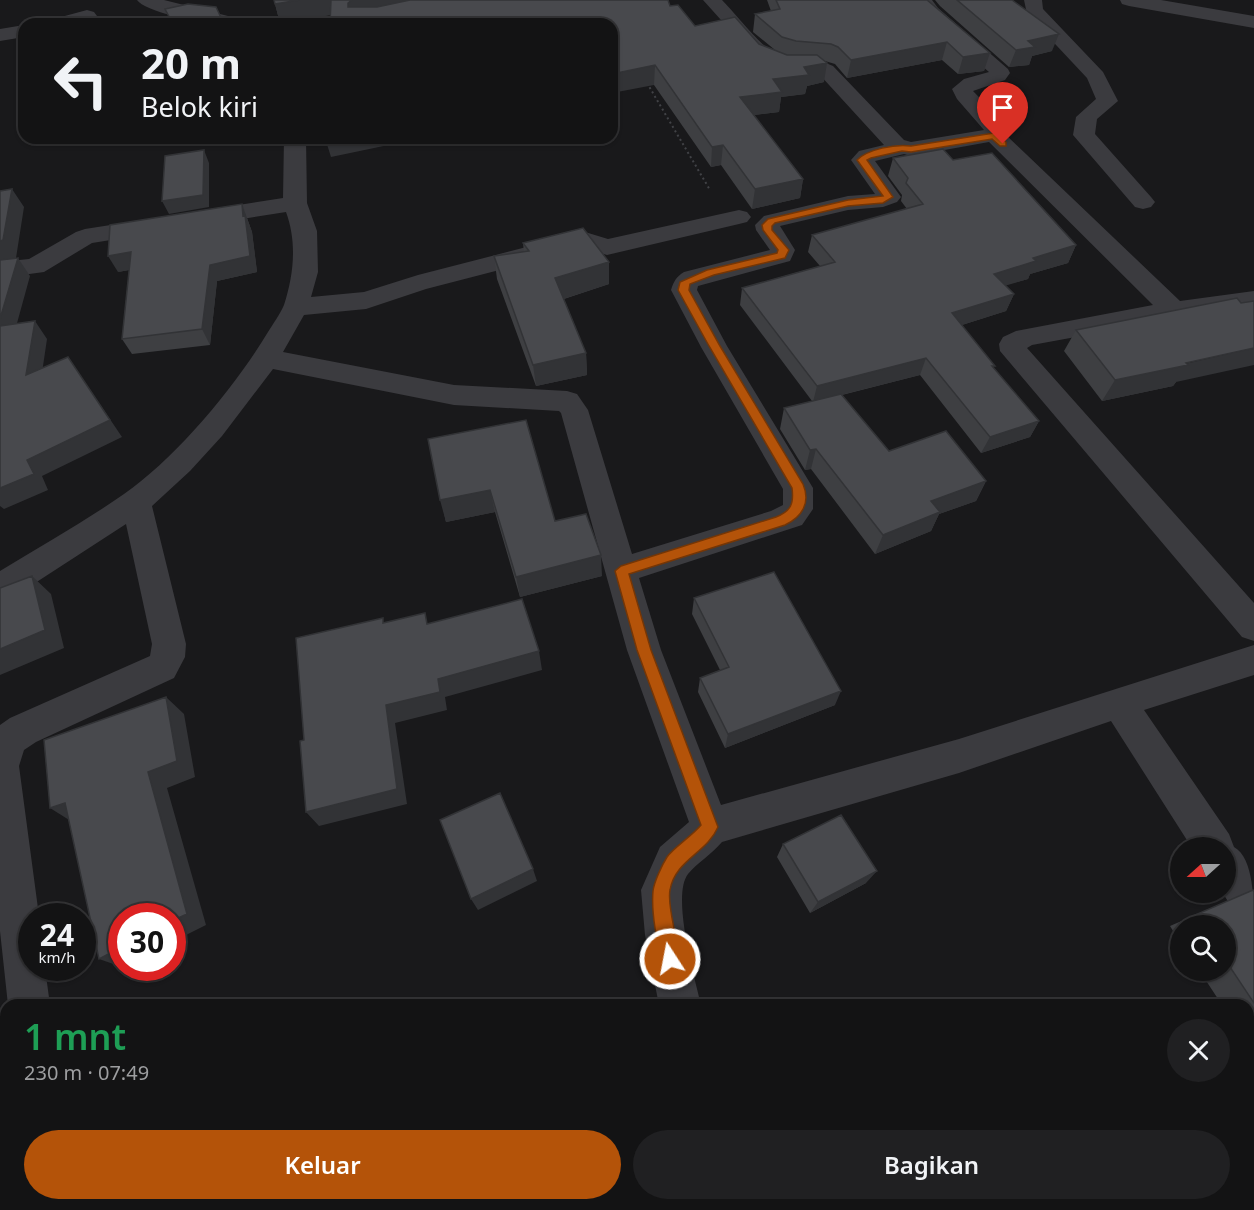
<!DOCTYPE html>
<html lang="id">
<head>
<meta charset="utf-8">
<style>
  :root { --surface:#131314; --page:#202022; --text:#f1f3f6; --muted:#9d9ea0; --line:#323234; --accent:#b45309 }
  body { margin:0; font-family:"Noto Sans",sans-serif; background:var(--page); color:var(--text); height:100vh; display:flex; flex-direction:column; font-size:22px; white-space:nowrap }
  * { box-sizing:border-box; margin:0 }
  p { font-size:20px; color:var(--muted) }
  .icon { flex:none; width:33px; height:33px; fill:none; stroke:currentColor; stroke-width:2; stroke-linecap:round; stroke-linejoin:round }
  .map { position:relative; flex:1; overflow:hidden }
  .sheet { position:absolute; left:0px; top:999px; width:1254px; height:212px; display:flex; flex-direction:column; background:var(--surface); border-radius:18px 18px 0 0; box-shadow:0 2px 4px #0004,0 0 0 2px var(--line) }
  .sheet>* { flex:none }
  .top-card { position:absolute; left:18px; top:18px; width:600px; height:126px; border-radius:18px; box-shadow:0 2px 4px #0004,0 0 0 2px var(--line); background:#131314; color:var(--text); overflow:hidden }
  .needle { width:39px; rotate:249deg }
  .controls { position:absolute; left:1170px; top:837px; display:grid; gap:12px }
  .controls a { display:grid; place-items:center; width:66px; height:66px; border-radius:50%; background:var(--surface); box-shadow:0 2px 4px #0004,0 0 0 2px var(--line); font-size:30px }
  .speed { position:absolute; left:18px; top:903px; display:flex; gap:12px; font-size:30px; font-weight:700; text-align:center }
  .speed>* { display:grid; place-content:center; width:78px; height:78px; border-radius:50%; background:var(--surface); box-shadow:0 2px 4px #0004,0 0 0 2px var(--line); line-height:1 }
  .speed small { font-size:15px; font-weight:400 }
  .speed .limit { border:9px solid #d22; background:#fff; color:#111 }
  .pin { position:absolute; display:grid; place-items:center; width:51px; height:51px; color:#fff; margin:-62px -26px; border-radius:50% 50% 50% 0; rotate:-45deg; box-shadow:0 0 6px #0007 }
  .pin .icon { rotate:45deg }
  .me { position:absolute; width:66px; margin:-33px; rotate:349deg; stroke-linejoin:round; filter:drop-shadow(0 0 4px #0008) }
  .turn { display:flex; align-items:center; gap:21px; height:126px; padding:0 24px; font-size:27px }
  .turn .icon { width:78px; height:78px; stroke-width:2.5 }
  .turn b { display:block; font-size:42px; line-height:51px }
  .round { display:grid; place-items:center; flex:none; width:63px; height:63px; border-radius:32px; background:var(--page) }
  .headline { display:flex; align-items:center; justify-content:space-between; height:102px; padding:0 24px }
  h1 { font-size:36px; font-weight:600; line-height:45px; color:#1e9e55 }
  .cta { display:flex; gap:12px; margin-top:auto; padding:12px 24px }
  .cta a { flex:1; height:69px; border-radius:36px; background:var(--accent); color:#fff; font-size:24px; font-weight:600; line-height:69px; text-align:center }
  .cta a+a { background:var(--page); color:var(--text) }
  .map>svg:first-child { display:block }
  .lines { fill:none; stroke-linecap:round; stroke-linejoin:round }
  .path { stroke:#414246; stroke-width:2; stroke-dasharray:2 3; stroke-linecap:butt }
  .minor { fill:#3b3b3f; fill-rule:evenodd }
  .wall { fill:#3e3f42 }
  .shaded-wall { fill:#323336 }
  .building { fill:#48494d; stroke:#323336; stroke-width:1.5 }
  .route { fill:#b45309; stroke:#753606; stroke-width:1.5 }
</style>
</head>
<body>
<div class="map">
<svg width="1254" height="1210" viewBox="0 0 1254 1210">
  <rect width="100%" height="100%" fill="#19191b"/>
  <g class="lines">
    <path class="path" d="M 647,83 L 710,190"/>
    <path class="minor" d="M 137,0 L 164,0 L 244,20 L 247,24 C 236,24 224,25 213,24 C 199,23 144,11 137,0 Z
      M 703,0 L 722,0 C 738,16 766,55 787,60 C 804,64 817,58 833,66 L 904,140 L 911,142 L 984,130 L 957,99 L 952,89 L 964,79 L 989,72 L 924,16 L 913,0 L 932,0 L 938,8 L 1008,69 L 1010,73 L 1005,80 L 973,91 L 1003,122 L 1006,127 L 1005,134 L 1180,301 L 1254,291 L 1254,309 L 1174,319 L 1032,345 L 1027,348 L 1254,603 L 1254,641 L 1242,637 L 1000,351 L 999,344 L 1003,337 L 1016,331 L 1153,305 L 989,142 L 911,156 L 904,154 L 875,161 L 901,197 L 897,202 L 883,207 L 848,210 L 780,226 L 795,250 L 790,261 L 698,286 L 697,290 L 727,346 L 813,488 L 813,509 L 802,525 L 639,578 L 661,650 L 721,805 L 959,739 L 1254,645 L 1254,675 L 1144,710 L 1229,834 L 1234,847 C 1254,858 1254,902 1254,926 L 1240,920 L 1222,892 L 1226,892 L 1226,848 L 1192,848 L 1111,721 L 959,773 L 722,842 C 712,854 697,863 688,874 C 671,896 695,978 701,1005 L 659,1005 L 645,935 L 641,890 L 660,847 L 689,822 L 627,650 L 561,413 L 559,411 L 454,405 L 273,369 L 222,436 L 190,471 L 152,506 L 186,644 L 185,657 L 174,678 L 36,742 L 24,750 L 19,766 L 39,916 L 32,916 L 32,968 L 45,968 L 50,1005 L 8,1005 L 0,931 L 0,725 L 10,718 L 150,656 L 152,644 L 126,524 L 12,598 L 0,602 L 0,571 C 41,546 84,522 124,494 C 176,458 235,387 268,332 C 273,324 280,314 284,305 C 294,274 297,242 286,212 L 92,243 L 44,272 L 0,278 L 0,262 L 29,259 L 76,232 L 85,229 L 283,198 L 284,138 L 306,138 L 307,203 L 317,231 L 318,272 L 311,297 L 364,292 L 418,275 L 585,232 L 608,239 L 739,210 L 747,212 L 751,217 L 747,222 L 739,224 L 607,255 L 584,248 L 426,289 L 366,309 L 304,315 L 283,352 L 454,385 L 567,391 L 577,394 L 588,410 L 632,554 L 771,511 L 783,505 L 783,489 L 701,347 L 671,290 C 674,281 676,277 684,272 L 770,250 L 756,230 L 755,225 L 764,216 L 848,196 L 875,194 L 851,160 L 859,151 L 884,145 L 819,74 L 814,72 L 784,72 L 758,61 Z
      M 1024,0 L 1042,0 L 1043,9 L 1103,72 L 1118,101 L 1097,119 L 1095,134 L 1151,197 L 1155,202 L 1151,207 L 1143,209 L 1135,207 L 1073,135 L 1076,117 L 1096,99 L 1087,78 L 1027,14 Z
      M 1120,0 L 1161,0 L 1254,16 L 1254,28 L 1129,6 L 1122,4 Z
      M 87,10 L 94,12 L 97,16 L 94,20 L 79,24 L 47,24 L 50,20 Z
      M 24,25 L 24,37 L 0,41 L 0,29 Z
      M 6,1035 L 6,1081 L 0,1084 L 0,1038 Z
      M 699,1204 L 746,1204 L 747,1210 L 699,1210 Z"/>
  </g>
  <path class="wall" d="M 767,0 L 927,0 L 990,53 L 984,71 L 958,74 L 942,60 L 847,78 L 835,64 L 825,61 L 824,82 L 807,86 L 805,94 L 781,97 L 779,112 L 754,115 L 803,179 L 800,198 L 752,209 L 721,165 L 711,167 L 654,85 L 330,15 L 280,23 L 275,4 L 670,6 L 695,26 L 759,44 L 775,50 L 753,32 L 755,14 L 771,11 Z
    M 935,0 L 1012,0 L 1052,51 L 1032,56 L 1029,65 L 1009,67 L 940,6 Z
    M 893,158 L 953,160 L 1076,245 L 1068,263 L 1030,274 L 1028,279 L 1005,285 L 1014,294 L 1006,311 L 962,325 L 994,369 L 1039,421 L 1030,437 L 981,453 L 920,375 L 842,395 L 889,451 L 986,481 L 976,501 L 939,514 L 931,531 L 875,554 L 811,469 L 805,470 L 780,429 L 784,408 L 812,401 L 740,305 L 742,288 L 820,266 L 808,252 L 812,235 L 907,209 L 901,201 L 902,195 L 888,176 Z
    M 242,204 L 252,232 L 257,272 L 217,281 L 210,345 L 132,354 L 122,339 L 129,270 L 118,272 Z
    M 523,243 L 609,284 L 564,299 L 586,353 L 587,375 L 536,386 L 497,279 L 494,256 L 524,252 Z
    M 1076,330 L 1176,382 L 1173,386 L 1102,401 L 1064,351 Z
    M 428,439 L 555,521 L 602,576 L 520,597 L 495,512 L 446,522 Z
    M 694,598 L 835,705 L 725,748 L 698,692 L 700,678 L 720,670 L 692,614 Z
    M 783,844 L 866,883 L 810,913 L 777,857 Z
    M 1253,890 L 1254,892 L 1254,1010 L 1248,1011 L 1248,1005 L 1222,1005 L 1199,970 L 1226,970 L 1226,926 L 1180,926 L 1180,942 L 1170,926 Z
    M 825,1204 L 959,1204 L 961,1210 L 826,1210 Z"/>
  <path class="shaded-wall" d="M 299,0 L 333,0 L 336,14 L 280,23 L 275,4 Z
    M 352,0 L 424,0 L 379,9 L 348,7 L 348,3 Z
    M 1059,34 L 1052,51 L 1032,56 L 1029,65 L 1009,67 L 1016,50 L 1028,41 Z
    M 947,42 L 942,60 L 847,78 L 851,60 Z
    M 990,53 L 984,71 L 958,74 L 963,57 Z
    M 827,63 L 824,82 L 807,86 L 805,94 L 781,97 L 779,112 L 738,117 L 740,97 L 773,79 L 804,67 Z
    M 655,65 L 654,85 L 612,93 L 612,74 Z
    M 325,138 L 422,138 L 331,157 Z
    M 723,145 L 721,165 L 711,167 L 712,147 Z
    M 204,150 L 209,163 L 209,207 L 169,214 L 162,201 Z
    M 803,179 L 800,198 L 752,209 L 755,189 Z
    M 12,189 L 24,207 L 16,258 L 0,262 L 0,241 Z
    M 242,204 L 252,232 L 257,272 L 217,281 L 210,345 L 202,329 L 210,265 L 243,216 Z
    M 1076,245 L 1068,263 L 1030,274 L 1028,279 L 987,291 L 994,274 L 1033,258 Z
    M 131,252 L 140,268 L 118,272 L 108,256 Z
    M 18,258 L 30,276 L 11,345 L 0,329 L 0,319 Z
    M 609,262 L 609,284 L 557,301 L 555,278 Z
    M 1014,294 L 1006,311 L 946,330 L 952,313 Z
    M 35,321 L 47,339 L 39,393 L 26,375 Z
    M 1254,348 L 1254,365 L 1176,382 L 1173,386 L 1102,401 L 1115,380 Z
    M 586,353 L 587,375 L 536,386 L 533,365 Z
    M 68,357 L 122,437 L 42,476 L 48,490 L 4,509 L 0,506 L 0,488 L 27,460 Z
    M 926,358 L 920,375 L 813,402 L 817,386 Z
    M 1039,421 L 1030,437 L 981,453 L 990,437 Z
    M 816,449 L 811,469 L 805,470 L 810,450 Z
    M 986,481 L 976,501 L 939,514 L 931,531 L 875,554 L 883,535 L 931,501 Z
    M 490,490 L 495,512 L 446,522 L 440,500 Z
    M 601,555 L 602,576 L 520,597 L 516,577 Z
    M 32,576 L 51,594 L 64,648 L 0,675 L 0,649 Z
    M 539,651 L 542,670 L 445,697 L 447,710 L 395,723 L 407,804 L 319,826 L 306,812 L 386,705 L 438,679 Z
    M 841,691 L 835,705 L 725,748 L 728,734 Z
    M 166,697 L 184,714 L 195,777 L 167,788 L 206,925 L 172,942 L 172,921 L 148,772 Z
    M 65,803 L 74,823 L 50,808 Z
    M 533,869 L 537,881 L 478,910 L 471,899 Z
    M 877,871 L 866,883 L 810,913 L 818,902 Z
    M 122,947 L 122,967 L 99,959 Z
    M 92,1204 L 126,1204 L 118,1210 L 85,1210 Z
    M 445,1204 L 455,1204 L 456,1210 L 446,1210 Z"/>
  <path class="building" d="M 274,0 L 299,0 L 275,4 Z
    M 331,0 L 352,0 L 348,3 L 348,7 L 377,7 L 410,0 L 668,0 L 670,6 L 678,5 L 695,26 L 735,17 L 759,44 L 787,55 L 817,55 L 827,63 L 804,67 L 809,75 L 773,79 L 782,92 L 740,97 L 803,179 L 755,189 L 723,145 L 712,147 L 655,65 L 612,74 L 612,24 L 330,24 Z
    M 776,0 L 927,0 L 990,53 L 963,57 L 947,42 L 851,60 L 838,47 L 831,44 L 796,41 L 782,37 L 755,14 L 780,9 Z
    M 957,0 L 1012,0 L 1059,34 L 1028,41 L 1035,47 L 1016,50 Z
    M 188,4 L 216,7 L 224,24 L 173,24 L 165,9 Z
    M 943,149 L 953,160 L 992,153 L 1076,245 L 1033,258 L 1036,261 L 994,274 L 1014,294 L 952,313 L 995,366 L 992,366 L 1039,421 L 990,437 L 926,358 L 817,386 L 742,288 L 835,262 L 812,235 L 923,204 L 906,183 L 908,178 L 893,158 Z
    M 204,150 L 203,195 L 162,201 L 165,156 Z
    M 12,189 L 3,240 L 0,241 L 0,191 Z
    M 242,204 L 243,216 L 245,215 L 250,256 L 210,265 L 202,329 L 122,339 L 131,252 L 108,256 L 110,225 Z
    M 583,228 L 609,262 L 555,278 L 586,353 L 533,365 L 494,256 L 529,251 L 523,243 Z
    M 18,258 L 0,319 L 0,260 Z
    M 1237,298 L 1241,303 L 1254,301 L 1254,348 L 1186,363 L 1188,365 L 1115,380 L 1076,330 Z
    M 35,321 L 26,375 L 68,357 L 110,420 L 27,460 L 34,474 L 0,488 L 0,326 Z
    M 841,394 L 889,451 L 946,431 L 986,481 L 931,501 L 940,512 L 883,535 L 816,449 L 810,450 L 784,408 Z
    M 526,420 L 555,521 L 586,514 L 601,555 L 516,577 L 490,490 L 440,500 L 428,439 Z
    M 774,572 L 841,691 L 728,734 L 700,678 L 729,667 L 694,598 Z
    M 32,576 L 45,630 L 0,649 L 0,588 Z
    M 522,599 L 539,651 L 438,679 L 440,692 L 386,705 L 397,789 L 306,812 L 300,741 L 304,740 L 296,638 L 383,618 L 383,623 L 425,613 L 427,624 Z
    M 166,697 L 177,761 L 148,772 L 187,914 L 172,921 L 172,916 L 122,916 L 122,947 L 99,959 L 65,803 L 50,808 L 44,740 Z
    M 500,793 L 533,869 L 471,899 L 440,820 Z
    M 841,815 L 877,871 L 818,902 L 783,844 Z
    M 1253,890 L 1254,892 L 1254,1003 L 1226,961 L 1226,926 L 1201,926 L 1195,915 Z
    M 6,1102 L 6,1204 L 92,1204 L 85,1210 L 0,1210 L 0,1106 Z
    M 381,1204 L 445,1204 L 446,1210 L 382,1210 Z
    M 839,1204 L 959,1204 L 961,1210 L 841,1210 Z"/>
  <path class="route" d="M 994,133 L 1006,142 L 1006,146 L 1000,146 L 992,139 L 911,152 L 902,151 L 871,158 L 867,160 L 893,197 L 883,203 L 848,206 L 775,223 L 772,226 L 772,230 L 789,250 L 785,258 L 714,275 L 690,284 L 689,290 L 720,346 L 803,484 C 811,503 802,517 785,525 L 629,574 L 651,650 L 718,827 C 707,853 675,860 670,890 C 666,909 683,949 676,965 L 670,967 L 664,965 C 657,947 651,911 653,891 C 654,882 662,865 667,857 C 672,849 693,835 701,825 L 637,650 L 615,571 L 621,566 L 776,517 C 791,511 794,504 792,488 L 709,346 L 678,290 L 680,282 L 707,270 L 777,253 L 778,250 L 763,230 L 762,225 L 768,219 L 848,200 L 883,196 L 857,160 C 868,149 895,144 911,146 Z"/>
</svg>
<div class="controls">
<a><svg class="needle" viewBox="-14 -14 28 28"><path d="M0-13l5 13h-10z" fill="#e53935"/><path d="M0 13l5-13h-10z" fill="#9d9ea0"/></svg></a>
<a><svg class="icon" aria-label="search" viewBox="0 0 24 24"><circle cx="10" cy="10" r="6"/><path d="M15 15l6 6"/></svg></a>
</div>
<div class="speed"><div>24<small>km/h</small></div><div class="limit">30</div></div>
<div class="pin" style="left:1003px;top:144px;background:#d93025"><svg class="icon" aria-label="arrive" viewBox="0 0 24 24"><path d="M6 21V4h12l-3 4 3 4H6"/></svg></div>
<svg class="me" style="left:670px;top:959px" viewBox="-20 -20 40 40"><circle r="17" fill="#b45309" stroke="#fff" stroke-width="3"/><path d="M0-11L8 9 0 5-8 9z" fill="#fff"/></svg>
<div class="top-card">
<div class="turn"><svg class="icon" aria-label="left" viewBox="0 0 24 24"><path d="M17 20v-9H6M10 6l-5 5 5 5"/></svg><div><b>20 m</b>Belok kiri</div></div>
</div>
<section class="sheet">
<div class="headline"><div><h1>1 mnt</h1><p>230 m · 07:49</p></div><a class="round"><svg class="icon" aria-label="close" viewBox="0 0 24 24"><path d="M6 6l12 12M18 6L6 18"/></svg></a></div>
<div class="cta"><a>Keluar</a><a>Bagikan</a></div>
</section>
</div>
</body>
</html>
